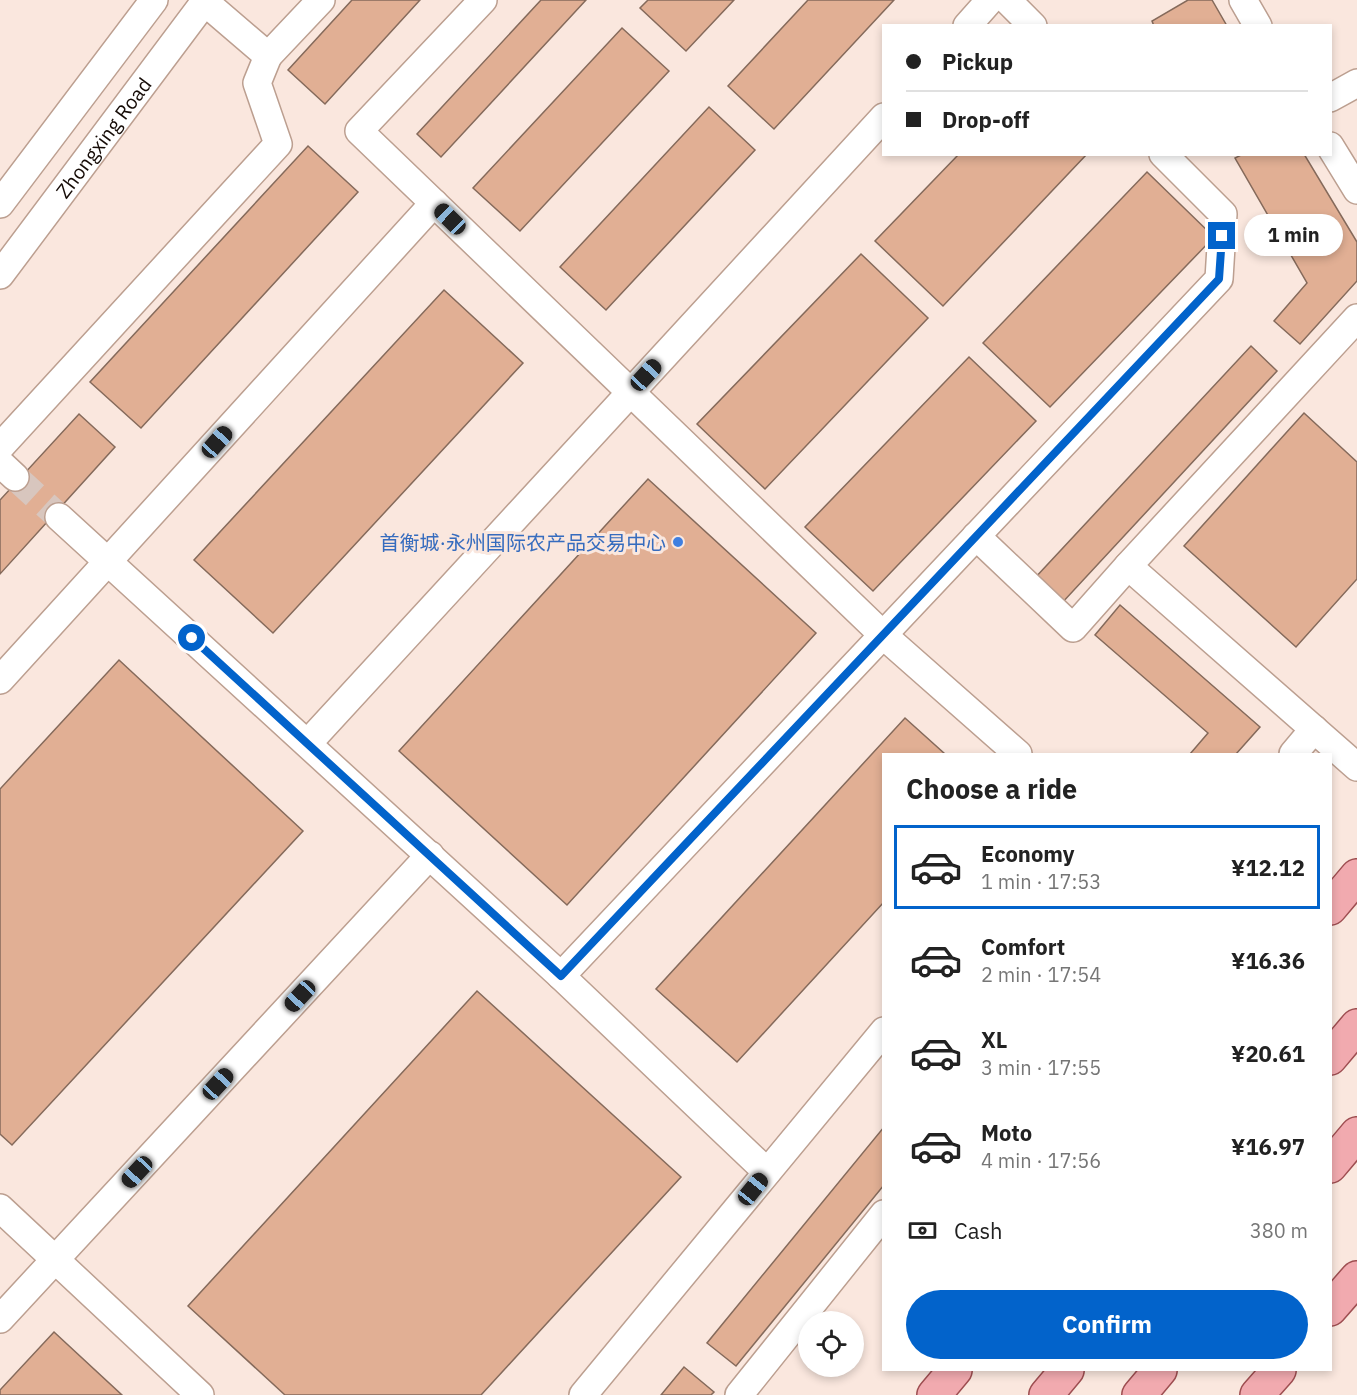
<!DOCTYPE html>
<meta charset="utf-8">
<style>
body{margin:0;font-family:"IBM Plex Sans","Noto Sans SC",sans-serif;background:#f2f2f2;color:#222;height:100vh;display:flex;flex-direction:column;font-size:22px;white-space:nowrap}
*{box-sizing:border-box;margin:0}
p{font-size:20px;color:#767676}
.icon{flex:none;width:33px;height:33px;fill:none;stroke:currentColor;stroke-width:2;stroke-linecap:round;stroke-linejoin:round}
.map{position:relative;flex:1;overflow:hidden}
.details{position:absolute;left:882px;top:753px;width:450px;height:618px;display:flex;flex-direction:column;background:#fff;border-radius:0px;box-shadow:0 3px 9px #0003}
.details>*{flex:none}
.guide{position:absolute;left:882px;top:24px;width:450px;height:132px;border-radius:0px;box-shadow:0 3px 9px #0003;display:grid;align-content:center;height:132px;padding:0 24px;background:#fff}
.tools{position:absolute;left:798px;top:1311px;display:grid;gap:12px}
.tools a{display:grid;place-items:center;width:66px;height:66px;border-radius:50%;background:#fff;box-shadow:0 3px 9px #0003;font-size:30px}
.end{position:absolute;width:27px;height:27px;margin:-14px;border:8px solid #0263cb;background:#fff;box-shadow:0 0 0 3px #fff}
.from{border-radius:50%}
.bubble{position:absolute;height:42px;border-radius:21px;background:#fff;box-shadow:0 3px 9px #0003;font-size:20px;font-weight:700;line-height:42px;text-align:center}
.car{position:absolute;width:18px;height:36px;margin:-18px -9px;border-radius:8px;box-shadow:0 0 4px 2px #0007;background:linear-gradient(#222 24%,#8ab4d8 0 40%,#222 0 76%,#8ab4d8 0 86%,#222 0)}
.guide b{display:flex;align-items:center;gap:21px;height:57px;font-size:22px}
.guide b+b{border-top:2px solid #e0e0e0}
.guide i{width:15px;height:15px;background:#222}
ul{padding:0;list-style:none}
li{display:flex;align-items:center;gap:18px;height:84px;margin:0 12px 9px;padding:0 12px;border:3px solid transparent;border-radius:0px}
li div{flex:1}
li b{display:block;font-size:22px}
li em{font-style:normal;font-weight:700}
li.current{border-color:#0263cb}
li>.icon{width:54px;height:54px;stroke-width:1.5}
h2{padding:0 24px;font-size:27px;line-height:72px}
.pay{display:flex;align-items:center;gap:15px;height:66px;padding:0 24px;font-size:22px}
.pay p{margin-inline-start:auto}
.primary-button{display:flex;gap:12px;margin-top:auto;padding:12px 24px}
.primary-button a{flex:1;height:69px;border-radius:36px;background:#0263cb;color:#fff;font-size:24px;font-weight:700;line-height:69px;text-align:center}
.map>svg:first-child{display:block}
.building{fill:#e1af94;stroke:#856a5b;stroke-width:1.5}
.lines{fill:none;stroke-linecap:round;stroke-linejoin:round}
.minor-tunnel{stroke:#d8c6be;stroke-width:27;stroke-dasharray:27 14;stroke-linecap:butt}
.minor-casing{stroke:#bc9f90;stroke-width:30}
.major-casing{stroke:#9e4e51;stroke-width:36}
.minor{stroke:#fff;stroke-width:27}
.major{stroke:#f1aaaf;stroke-width:33}
.route{stroke:#0263cb;stroke-width:8}
.shop-dot{fill:#3f7fe0;stroke:#fae7de;stroke-width:2}
.labels{text-anchor:middle;dominant-baseline:central;stroke-width:6;stroke-linejoin:round;paint-order:stroke}
.street-label{font-size:20px;fill:#160c07;stroke:#fae7de}
.shop-label{font-size:20px;fill:#366cbe;stroke:#fae7de;text-anchor:end}
</style>
<div class="map">
<svg width="1357" height="1395" viewBox="0 0 1357 1395">
<rect width="100%" height="100%" fill="#fae7de"/>
<!-- building -->
<g class="building">
<path d="M352,0h68l-95,104 -37,-34z"/>
<path d="M541,0h45l-145,157 -24,-23z"/>
<path d="M648,0h86l-48,51 -46,-43z"/>
<path d="M808,0h86l-120,129 -46,-43z"/>
<path d="M1188,0h24l15,26h-73l-2,-5z"/>
<path d="M622,28l47,43 -149,160 -47,-43z"/>
<path d="M709,107l46,43 -149,160 -46,-43z"/>
<path d="M308,146l50,46 -217,236 -51,-46z"/>
<path d="M959,154h128l-144,152 -68,-65z"/>
<path d="M1243,154h61l53,88v39l-57,63 -26,-23 33,-38 -72,-125z"/>
<path d="M1147,172l67,65 -164,170 -67,-64z"/>
<path d="M861,254l67,64 -163,171 -68,-65z"/>
<path d="M444,290l79,73 -250,270 -79,-73z"/>
<path d="M1251,346l26,25 -216,233 -27,-25z"/>
<path d="M969,357l67,64 -163,170 -68,-64z"/>
<path d="M1304,413l53,49v117l-61,68 -112,-101z"/>
<path d="M79,414l36,33 -115,127v-74z"/>
<path d="M648,479l168,154 -249,272 -168,-154z"/>
<path d="M1120,605l140,122 -24,27h-46l18,-21 -113,-98z"/>
<path d="M119,660l184,171 -291,314 -12,-11v-345z"/>
<path d="M905,718l40,36h-61v148l-147,160 -81,-73z"/>
<path d="M477,991l204,186 -200,218h-196l-97,-89z"/>
<path d="M884,1127v58l-148,181 -29,-23z"/>
<path d="M54,1332l68,63h-122v-5z"/>
<path d="M684,1367l30,25 -3,3h-50z"/>
</g>
<g class="lines">
<!-- minor-tunnel -->
<path class="minor-tunnel" d="M15,477l44,40"/>
<defs>
<g id="minor">
<path d="M483,0l-124,131 524,504 135,119"/>
<path d="M1007,0l26,26"/>
<path d="M1243,0l15,26"/>
<path d="M205,2l63,54 53,-56"/>
<path d="M967,26l23,-26"/>
<path d="M1330,98l27,-15"/>
<path d="M1330,146l27,44"/>
<path d="M0,204l154,-204"/>
<path id="s1" d="M0,275l206,-275"/>
<path d="M1357,318l-229,248 229,201"/>
<path d="M0,447l278,-303 -21,-61 11,-27"/>
<path d="M0,463l15,14"/>
<path d="M59,517l502,459 206,196"/>
<path d="M976,536l97,92 55,-62"/>
<path d="M0,680l434,-477"/>
<path d="M308,743l576,-626"/>
<path d="M1293,754l21,-25"/>
<path d="M561,976l658,-697 4,-65 -60,-60"/>
<path d="M0,1208l200,187"/>
<path d="M0,1319l430,-464"/>
<path d="M583,1395l301,-364"/>
<path d="M739,1395l145,-181"/>
</g>
<g id="major">
<path d="M1330,908l27,-32"/>
<path d="M1330,1058l27,-32"/>
<path d="M1330,1166l27,-32"/>
<path d="M1330,1309l27,-31"/>
<path d="M934,1395l21,-25"/>
<path d="M1046,1395l21,-25"/>
<path d="M1139,1395l21,-25"/>
<path d="M1257,1395l22,-25"/>
</g>
</defs>
<!-- minor casing -->
<use href="#minor" class="minor-casing"/>
<!-- major casing -->
<use href="#major" class="major-casing"/>
<!-- minor -->
<use href="#minor" class="minor"/>
<!-- major -->
<use href="#major" class="major"/>
</g>
<g class="lines">
<!-- route -->
<path class="route" d="M192,638l369,338 658,-697 3,-43"/>
</g>
<!-- markers -->
<circle class="shop-dot" cx="678" cy="542" r="6"/>
<g class="labels">
<!-- street labels -->
<g class="street-label">
<text stroke="none"><textPath href="#s1" startOffset="172">Zhongxing Road</textPath></text>
</g>
<!-- shop labels -->
<g class="shop-label">
<text x="666" y="542">首衡城·永州国际农产品交易中心</text>
</g>
</g>
</svg>
<div class="tools">
<a><svg class="icon" aria-label="locate" viewBox="0 0 24 24"><circle cx="12" cy="12" r="6"/><path d="M12 2v4M12 18v4M2 12h4M18 12h4"/></svg></a>
</div>
<i class="end from" style="left:192px;top:638px"></i>
<i class="end" style="left:1222px;top:236px"></i>
<div class="bubble" style="left:1244px;top:214px;width:99px">1 min</div>
<i class="car" style="left:450px;top:219px;rotate:314deg"></i>
<i class="car" style="left:646px;top:375px;rotate:43deg"></i>
<i class="car" style="left:217px;top:442px;rotate:42deg"></i>
<i class="car" style="left:300px;top:996px;rotate:223deg"></i>
<i class="car" style="left:218px;top:1084px;rotate:43deg"></i>
<i class="car" style="left:137px;top:1172px;rotate:223deg"></i>
<i class="car" style="left:753px;top:1189px;rotate:39deg"></i>
<div class="guide">
<b><i class="from"></i>Pickup</b>
<b><i></i>Drop-off</b>
</div>
<section class="details">
<h2>Choose a ride</h2>
<ul>
<li class="current"><svg class="icon" aria-label="car" viewBox="0 0 24 24"><path d="M5 17H2v-5l4-1 3-4h7l3 4 3 1v5h-3M9 17h6M6 11h13"/><circle cx="7" cy="17" r="2"/><circle cx="17" cy="17" r="2"/></svg><div><b>Economy</b><p>1 min · 17:53</p></div><em>¥12.12</em></li>
<li><svg class="icon" aria-label="car" viewBox="0 0 24 24"><path d="M5 17H2v-5l4-1 3-4h7l3 4 3 1v5h-3M9 17h6M6 11h13"/><circle cx="7" cy="17" r="2"/><circle cx="17" cy="17" r="2"/></svg><div><b>Comfort</b><p>2 min · 17:54</p></div><em>¥16.36</em></li>
<li><svg class="icon" aria-label="car" viewBox="0 0 24 24"><path d="M5 17H2v-5l4-1 3-4h7l3 4 3 1v5h-3M9 17h6M6 11h13"/><circle cx="7" cy="17" r="2"/><circle cx="17" cy="17" r="2"/></svg><div><b>XL</b><p>3 min · 17:55</p></div><em>¥20.61</em></li>
<li><svg class="icon" aria-label="car" viewBox="0 0 24 24"><path d="M5 17H2v-5l4-1 3-4h7l3 4 3 1v5h-3M9 17h6M6 11h13"/><circle cx="7" cy="17" r="2"/><circle cx="17" cy="17" r="2"/></svg><div><b>Moto</b><p>4 min · 17:56</p></div><em>¥16.97</em></li>
</ul>
<div class="pay"><svg class="icon" aria-label="cash" viewBox="0 0 24 24"><path d="M3 7h18v10H3z"/><circle cx="12" cy="12" r="2"/></svg>Cash<p>380 m</p></div>
<div class="primary-button"><a>Confirm</a></div>
</section>
</div>
